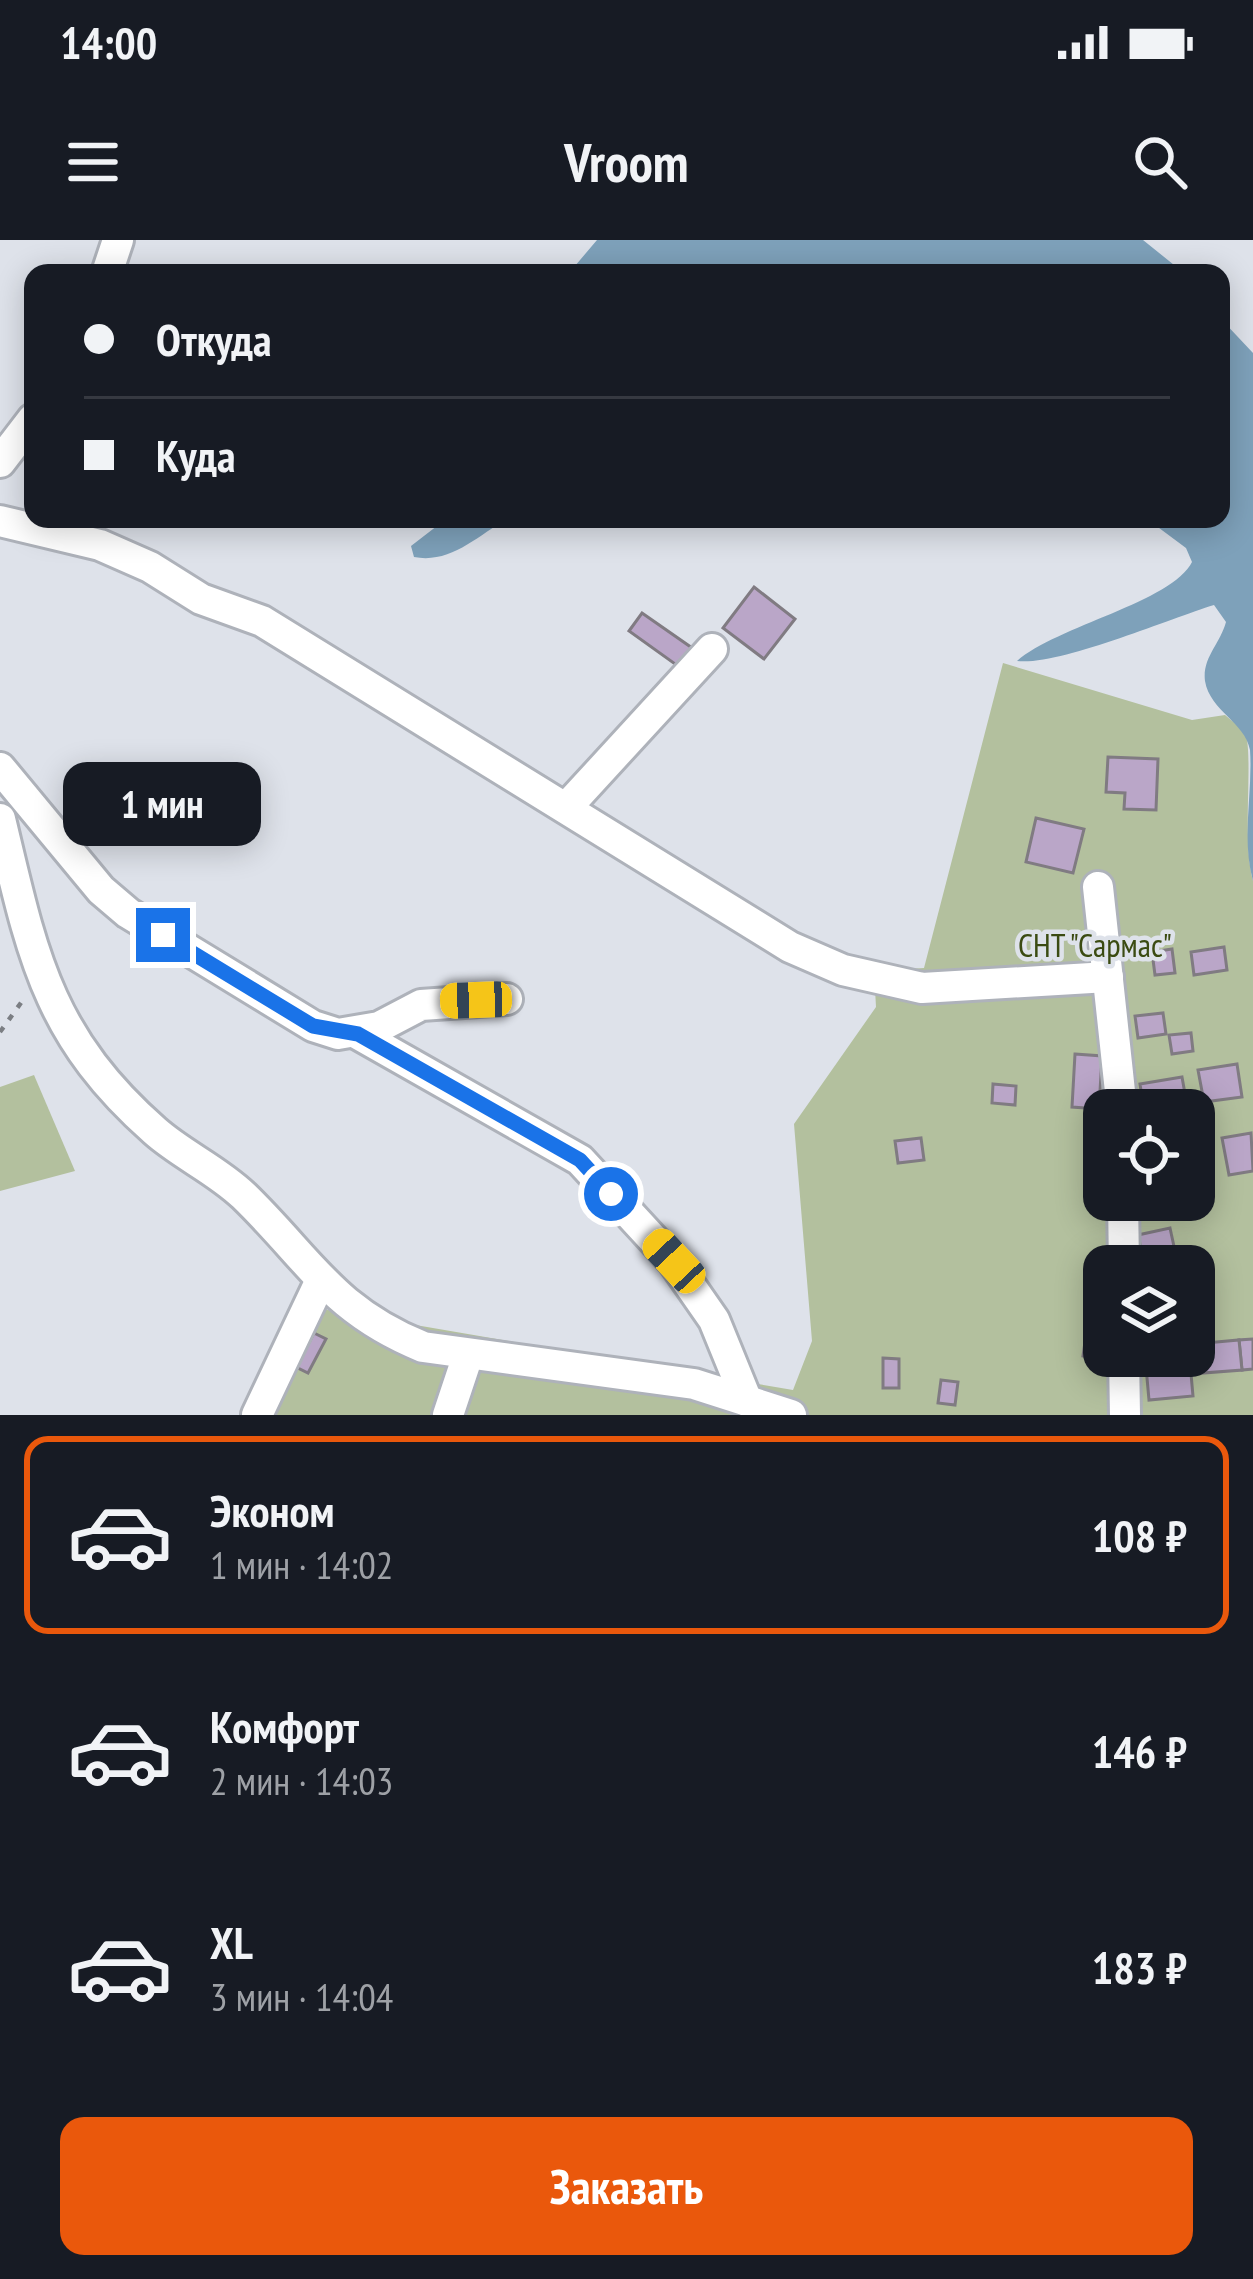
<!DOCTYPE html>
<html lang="ru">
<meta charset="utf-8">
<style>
body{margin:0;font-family:"PT Sans Narrow",sans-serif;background:#20242c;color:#f1f3f6;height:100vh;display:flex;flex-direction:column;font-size:45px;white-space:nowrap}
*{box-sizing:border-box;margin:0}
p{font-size:39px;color:#9ea1a6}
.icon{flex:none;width:66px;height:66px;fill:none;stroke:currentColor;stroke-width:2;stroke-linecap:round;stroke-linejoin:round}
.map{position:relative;height:1175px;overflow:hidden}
.side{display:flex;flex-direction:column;background:#171b24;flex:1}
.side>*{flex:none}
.top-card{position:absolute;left:24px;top:24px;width:1206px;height:264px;border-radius:24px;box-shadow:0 6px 30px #0003;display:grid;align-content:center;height:264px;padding:0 60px;background:#171b24}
.controls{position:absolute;left:1083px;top:849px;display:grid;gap:24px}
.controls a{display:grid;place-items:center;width:132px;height:132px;border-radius:24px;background:#171b24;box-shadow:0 6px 30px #0003;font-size:60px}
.end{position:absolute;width:54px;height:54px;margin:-27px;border:15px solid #1a73e8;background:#fff;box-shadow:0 0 0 6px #fff}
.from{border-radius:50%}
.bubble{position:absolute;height:84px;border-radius:24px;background:#171b24;box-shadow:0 6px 30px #0003;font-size:39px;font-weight:700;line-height:84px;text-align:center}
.car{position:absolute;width:36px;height:72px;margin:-36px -18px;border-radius:15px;box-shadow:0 0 9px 3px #0007;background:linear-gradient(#f5c518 24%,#345 0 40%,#f5c518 0 76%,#345 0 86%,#f5c518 0)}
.top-card b{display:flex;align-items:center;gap:42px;height:114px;font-size:45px}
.top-card b+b{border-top:3px solid #363941}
.top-card i{width:30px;height:30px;background:#f1f3f6}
ul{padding:21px 0 0;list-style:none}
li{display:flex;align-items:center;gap:36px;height:198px;margin:0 24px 18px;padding:0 36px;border:6px solid transparent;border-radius:24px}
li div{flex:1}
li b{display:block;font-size:45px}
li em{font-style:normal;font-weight:700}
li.selected{border-color:#ea580c}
li>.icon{width:108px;height:108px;stroke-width:1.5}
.primary-button{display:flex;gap:24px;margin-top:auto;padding:24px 60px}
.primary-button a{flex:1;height:138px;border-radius:24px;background:#ea580c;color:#fff;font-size:48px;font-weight:700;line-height:138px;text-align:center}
.status{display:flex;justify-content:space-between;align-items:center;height:84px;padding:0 60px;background:#171b24;direction:ltr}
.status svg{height:33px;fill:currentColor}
header{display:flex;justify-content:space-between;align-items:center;height:156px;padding:0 60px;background:#171b24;font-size:54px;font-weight:700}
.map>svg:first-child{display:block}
.green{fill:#b3c09e;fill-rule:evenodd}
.water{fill:#7ea1ba}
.building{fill:#baa6c8;stroke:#807b82;stroke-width:3}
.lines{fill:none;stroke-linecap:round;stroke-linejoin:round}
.minor-casing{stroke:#aeb2ba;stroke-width:36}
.path{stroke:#7b7e83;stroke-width:4.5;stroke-dasharray:6 9;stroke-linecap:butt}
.minor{stroke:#fff;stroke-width:30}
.route{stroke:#1a73e8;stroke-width:15}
.labels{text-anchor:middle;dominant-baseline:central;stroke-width:9;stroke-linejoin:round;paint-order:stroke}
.park-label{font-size:33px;fill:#3b4b12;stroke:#dee2ea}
</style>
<div class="status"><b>14:00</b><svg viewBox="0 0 49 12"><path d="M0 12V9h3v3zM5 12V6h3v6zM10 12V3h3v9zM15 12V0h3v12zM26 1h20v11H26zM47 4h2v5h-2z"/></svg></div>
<header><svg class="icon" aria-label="menu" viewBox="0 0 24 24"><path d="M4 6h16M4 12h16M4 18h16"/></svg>Vroom<svg class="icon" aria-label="search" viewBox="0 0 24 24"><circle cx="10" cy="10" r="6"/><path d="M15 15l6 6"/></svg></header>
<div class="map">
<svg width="1253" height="1175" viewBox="0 0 1253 1175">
<rect width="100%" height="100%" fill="#dee2ea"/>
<!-- green -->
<g class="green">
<path d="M1003,423l189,57 33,-5c7,6 17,13 21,20 7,26 -4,106 7,146v534h-1013l59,-110 494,85 19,-49 -18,-217 82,-117 -2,-36 50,-3zM1104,870h90v90h-90zM1104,1026h90v90h-90z"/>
<path d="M34,835l41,96 -75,20v-104z"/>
</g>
<!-- water -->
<g class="water">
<path d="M597,0h546l41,33h-471l-16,-8 -23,8h-105z"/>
<path d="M1221,79l32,34v528c-12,-44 0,-88 -3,-131 -5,-28 -40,-39 -45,-69 -3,-23 15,-37 21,-59l-12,-17c-46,14 -155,61 -197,56 40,-35 155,-59 175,-99l-6,-14 -39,-29h74z"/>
<path d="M446,279h61c-31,18 -57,45 -93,38l-3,-11z"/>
</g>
<!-- building -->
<g class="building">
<path d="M754,347l41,32 -31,40 -41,-31z"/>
<path d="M642,373l53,37 -13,19 -53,-38z"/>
<path d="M1108,517l50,2 -2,51 -32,-1 1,-16 -19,-1z"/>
<path d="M1036,578l48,11 -11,44 -47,-11z"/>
<path d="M1224,707l3,23 -33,5 -3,-23z"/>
<path d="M1172,709l3,24 -20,2 -3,-23z"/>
<path d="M1163,773l3,21 -28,4 -3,-22z"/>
<path d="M1191,793l2,18 -21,3 -3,-19z"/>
<path d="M1075,814l27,2 -3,53 -27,-2z"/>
<path d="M1237,824l5,33 -38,5 -6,-32z"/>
<path d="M1182,837l5,28 -43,5 -4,-26z"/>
<path d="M993,844l23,2 -1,19 -23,-2z"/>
<path d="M1251,893l2,38 -24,4 -7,-37z"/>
<path d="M921,898l3,22 -26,3 -3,-22z"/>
<path d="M1170,988l5,23 -32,6 -5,-22z"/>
<path d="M1087,1088l17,2 -2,28 -19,-2z"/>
<path d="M314,1093l12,6 -18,34 -12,-6z"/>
<path d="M1253,1099v30l-11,1 -3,-30z"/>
<path d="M1239,1100l3,30 -51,4 2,22 -44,4 -4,-44h49v-12z"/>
<path d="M883,1118l16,1v29h-16z"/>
<path d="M941,1140l17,2 -3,23 -17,-2z"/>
</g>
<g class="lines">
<defs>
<g id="minor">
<path d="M107,33l11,-33"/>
<path d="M0,222l33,-43"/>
<path d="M0,281l100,24 50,22 51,32 61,22 528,326 53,23 79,18 186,-11"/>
<path d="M0,528l101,122 27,23 185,113 25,8 41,-7 42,-22 86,-6"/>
<path d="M566,568l146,-159"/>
<path d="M0,579c32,134 46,216 155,312 27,24 62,39 89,65 66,64 88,114 179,151l271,37 97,31"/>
<path d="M1098,647l24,223"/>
<path d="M358,794l222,126 93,101 41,59 33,81"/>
<path d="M1123,960l1,66"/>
<path d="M1124,1116l1,59"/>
<path d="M257,1175l64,-135"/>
<path d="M448,1175l20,-60"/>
</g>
</defs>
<!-- minor casing -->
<use href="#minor" class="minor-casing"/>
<!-- path -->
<path class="path" d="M0,792l23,-32"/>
<!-- minor -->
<use href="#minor" class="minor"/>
</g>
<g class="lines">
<!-- route -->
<path class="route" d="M163,695l150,91 45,8 222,126 31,34"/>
</g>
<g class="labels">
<!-- park labels -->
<g class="park-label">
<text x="1095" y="704">СНТ "Сармас"</text>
</g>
</g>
</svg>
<div class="controls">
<a><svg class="icon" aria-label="locate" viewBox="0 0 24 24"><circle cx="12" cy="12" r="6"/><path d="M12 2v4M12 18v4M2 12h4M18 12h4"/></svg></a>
<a><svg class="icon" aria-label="layers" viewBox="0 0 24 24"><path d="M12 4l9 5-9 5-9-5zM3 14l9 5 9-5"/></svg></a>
</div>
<i class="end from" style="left:611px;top:954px"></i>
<i class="end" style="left:163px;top:695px"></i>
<div class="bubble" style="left:63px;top:522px;width:198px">1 мин</div>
<i class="car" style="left:476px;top:760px;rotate:268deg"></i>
<i class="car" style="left:674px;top:1021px;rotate:317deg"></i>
<div class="top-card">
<b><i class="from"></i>Откуда</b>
<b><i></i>Куда</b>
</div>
</div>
<section class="side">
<ul>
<li class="selected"><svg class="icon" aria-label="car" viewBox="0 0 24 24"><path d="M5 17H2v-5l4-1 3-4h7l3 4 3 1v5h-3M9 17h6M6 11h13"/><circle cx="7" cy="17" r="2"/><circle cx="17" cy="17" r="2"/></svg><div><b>Эконом</b><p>1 мин · 14:02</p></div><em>108 ₽</em></li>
<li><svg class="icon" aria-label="car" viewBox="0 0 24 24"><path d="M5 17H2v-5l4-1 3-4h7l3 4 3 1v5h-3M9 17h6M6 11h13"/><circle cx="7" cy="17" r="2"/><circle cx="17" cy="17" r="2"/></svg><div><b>Комфорт</b><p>2 мин · 14:03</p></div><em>146 ₽</em></li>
<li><svg class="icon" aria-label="car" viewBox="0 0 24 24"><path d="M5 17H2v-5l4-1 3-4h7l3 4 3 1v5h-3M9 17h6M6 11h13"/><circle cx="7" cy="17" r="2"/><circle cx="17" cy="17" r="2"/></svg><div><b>XL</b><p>3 мин · 14:04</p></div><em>183 ₽</em></li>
</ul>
<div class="primary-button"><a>Заказать</a></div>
</section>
